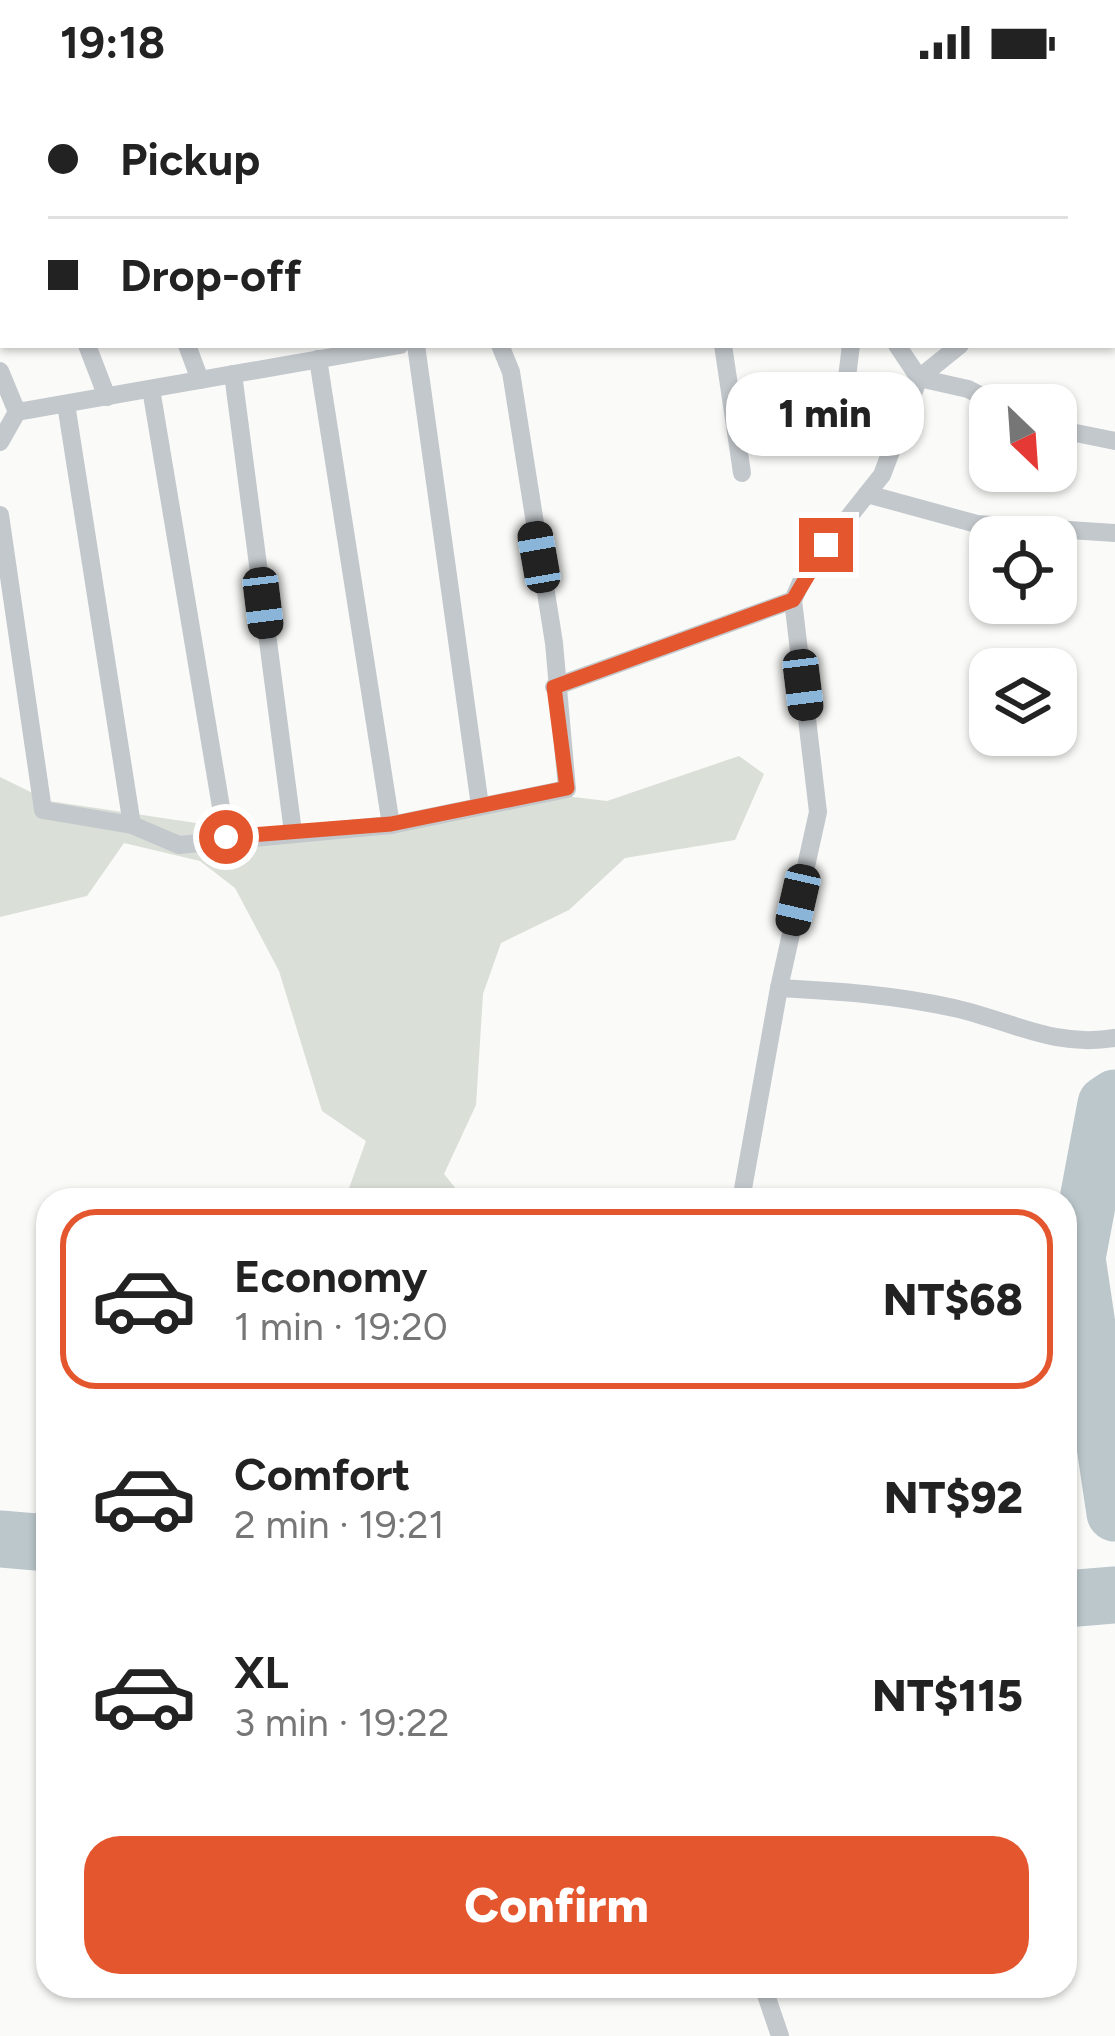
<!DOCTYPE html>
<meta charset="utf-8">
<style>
body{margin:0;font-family:Figtree,sans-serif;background:#f2f2f2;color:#222;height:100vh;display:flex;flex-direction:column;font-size:45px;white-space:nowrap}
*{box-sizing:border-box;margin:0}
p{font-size:39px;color:#767676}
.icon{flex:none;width:66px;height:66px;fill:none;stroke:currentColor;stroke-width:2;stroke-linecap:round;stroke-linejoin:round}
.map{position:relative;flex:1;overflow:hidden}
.panel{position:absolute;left:36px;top:1104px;width:1041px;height:810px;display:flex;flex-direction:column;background:#fff;border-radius:36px;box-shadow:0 3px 9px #0004}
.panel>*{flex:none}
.top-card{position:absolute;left:0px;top:0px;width:1116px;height:264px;box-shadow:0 3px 9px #0004;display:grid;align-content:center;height:264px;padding:0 48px;background:#fff}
.needle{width:78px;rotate:155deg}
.buttons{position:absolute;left:969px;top:300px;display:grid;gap:24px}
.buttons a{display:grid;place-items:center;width:108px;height:108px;border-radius:24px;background:#fff;box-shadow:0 3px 9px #0004;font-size:60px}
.end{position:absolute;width:54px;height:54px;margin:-27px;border:15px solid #e4572e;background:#fff;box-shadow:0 0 0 6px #fff}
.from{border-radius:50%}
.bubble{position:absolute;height:84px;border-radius:36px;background:#fff;box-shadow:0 3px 9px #0004;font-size:39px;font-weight:800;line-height:84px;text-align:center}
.car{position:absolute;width:36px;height:72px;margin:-36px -18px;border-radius:15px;box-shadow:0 0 9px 3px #0007;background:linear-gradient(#222 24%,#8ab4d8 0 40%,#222 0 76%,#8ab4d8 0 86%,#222 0)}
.top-card b{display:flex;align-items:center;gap:42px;height:114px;font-size:45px}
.top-card b+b{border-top:3px solid #e0e0e0}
.top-card i{width:30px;height:30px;background:#222}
ul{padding:21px 0 0;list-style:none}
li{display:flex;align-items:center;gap:36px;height:180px;margin:0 24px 18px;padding:0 24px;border:6px solid transparent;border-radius:36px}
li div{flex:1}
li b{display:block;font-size:45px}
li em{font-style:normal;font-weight:800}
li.on{border-color:#e4572e}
li>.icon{width:108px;height:108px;stroke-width:1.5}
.button{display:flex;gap:24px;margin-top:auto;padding:24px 48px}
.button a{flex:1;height:138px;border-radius:36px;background:#e4572e;color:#fff;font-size:48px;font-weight:800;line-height:138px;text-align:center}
.status{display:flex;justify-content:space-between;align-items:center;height:84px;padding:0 60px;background:#fff;direction:ltr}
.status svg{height:33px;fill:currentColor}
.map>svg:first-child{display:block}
.green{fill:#dadfd7}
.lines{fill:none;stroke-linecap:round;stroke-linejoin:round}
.river{stroke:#bbc7cb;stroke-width:57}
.lane{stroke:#c3c8cc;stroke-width:18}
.route{stroke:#e4572e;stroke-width:15}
</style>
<div class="status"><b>19:18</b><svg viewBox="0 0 49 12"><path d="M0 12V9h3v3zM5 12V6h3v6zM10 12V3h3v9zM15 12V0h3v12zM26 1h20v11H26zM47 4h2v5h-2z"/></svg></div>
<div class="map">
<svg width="1115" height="1952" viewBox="0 0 1115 1952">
<rect width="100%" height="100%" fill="#fafaf8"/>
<!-- green -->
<path class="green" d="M739,672l25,18 -29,66 -110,18 -56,52 -68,33 -18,51 -7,111 -32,69 21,26h-176l59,-9 18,-50 -44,-30 -43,-140 -44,-83 -35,-27 -76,-18 -37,53 -87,21v-140l49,24 248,37 225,-47 85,10z"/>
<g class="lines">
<!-- river -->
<g class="river">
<path d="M1115,1014l-9,6 -29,154 38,255"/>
<path d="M0,1455l48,4"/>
<path d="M1065,1515l50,-4"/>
</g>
<!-- lane -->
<g class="lane">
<path d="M85,0l1,3"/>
<path d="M879,3l1,-3"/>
<path d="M915,3v-3"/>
<path d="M0,38l3,7"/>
<path d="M1113,230h2"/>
<path d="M87,261l20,52"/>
<path d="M187,261l13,35"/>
<path d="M416,261l64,461"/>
<path d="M723,261l19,128"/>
<path d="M897,261l22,33 49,11 31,16"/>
<path d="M318,275l73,466"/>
<path d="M0,287l17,41 383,-67"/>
<path d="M233,290l60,458"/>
<path d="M151,305l75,448"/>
<path d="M844,318l7,-57"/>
<path d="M66,320l66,421"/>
<path d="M1056,345l59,12"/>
<path d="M0,358l17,-30"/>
<path d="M867,410l110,30 138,9"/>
<path d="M0,431l43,295 89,15 47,20 212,-20 176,-36 -13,-146 -43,-271 -11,-27"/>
<path d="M554,603l239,-87"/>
<path d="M779,904c59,3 116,7 175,20 58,13 99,40 161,30"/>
<path d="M741,1116l38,-212 39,-176 -25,-212 13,-29 76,-96 37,-97 41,-33"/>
<path d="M763,1902l17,50"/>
</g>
</g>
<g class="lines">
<!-- route -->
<path class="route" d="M226,753l165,-13 176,-36 -13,-101 239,-87 33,-55"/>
</g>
</svg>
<div class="buttons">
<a><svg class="needle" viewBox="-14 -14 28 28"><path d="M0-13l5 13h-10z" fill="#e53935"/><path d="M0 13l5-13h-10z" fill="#767676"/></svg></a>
<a><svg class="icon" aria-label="locate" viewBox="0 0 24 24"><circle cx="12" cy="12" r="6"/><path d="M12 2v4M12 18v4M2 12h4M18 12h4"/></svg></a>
<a><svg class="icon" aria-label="layers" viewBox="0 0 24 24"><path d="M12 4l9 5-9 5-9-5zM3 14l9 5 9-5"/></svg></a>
</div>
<i class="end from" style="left:226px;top:753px"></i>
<i class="end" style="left:826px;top:461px"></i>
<div class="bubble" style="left:726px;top:288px;width:198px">1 min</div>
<i class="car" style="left:539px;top:473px;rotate:350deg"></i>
<i class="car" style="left:263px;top:519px;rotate:173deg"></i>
<i class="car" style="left:803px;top:601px;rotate:173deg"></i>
<i class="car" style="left:798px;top:816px;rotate:193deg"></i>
<div class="top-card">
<b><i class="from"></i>Pickup</b>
<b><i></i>Drop-off</b>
</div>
<section class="panel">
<ul>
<li class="on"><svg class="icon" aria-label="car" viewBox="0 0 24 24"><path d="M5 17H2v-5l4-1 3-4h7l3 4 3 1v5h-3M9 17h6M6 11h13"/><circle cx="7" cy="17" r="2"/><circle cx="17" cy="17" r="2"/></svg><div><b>Economy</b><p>1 min · 19:20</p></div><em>NT$68</em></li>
<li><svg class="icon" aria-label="car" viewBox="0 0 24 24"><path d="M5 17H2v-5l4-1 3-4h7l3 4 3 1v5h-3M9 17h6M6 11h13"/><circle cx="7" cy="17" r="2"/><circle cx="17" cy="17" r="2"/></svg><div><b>Comfort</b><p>2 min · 19:21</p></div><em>NT$92</em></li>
<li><svg class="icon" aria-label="car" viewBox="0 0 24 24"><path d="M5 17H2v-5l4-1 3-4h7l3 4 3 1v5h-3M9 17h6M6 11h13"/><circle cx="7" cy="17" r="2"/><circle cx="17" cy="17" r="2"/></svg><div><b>XL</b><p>3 min · 19:22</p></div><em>NT$115</em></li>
</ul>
<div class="button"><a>Confirm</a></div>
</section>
</div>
